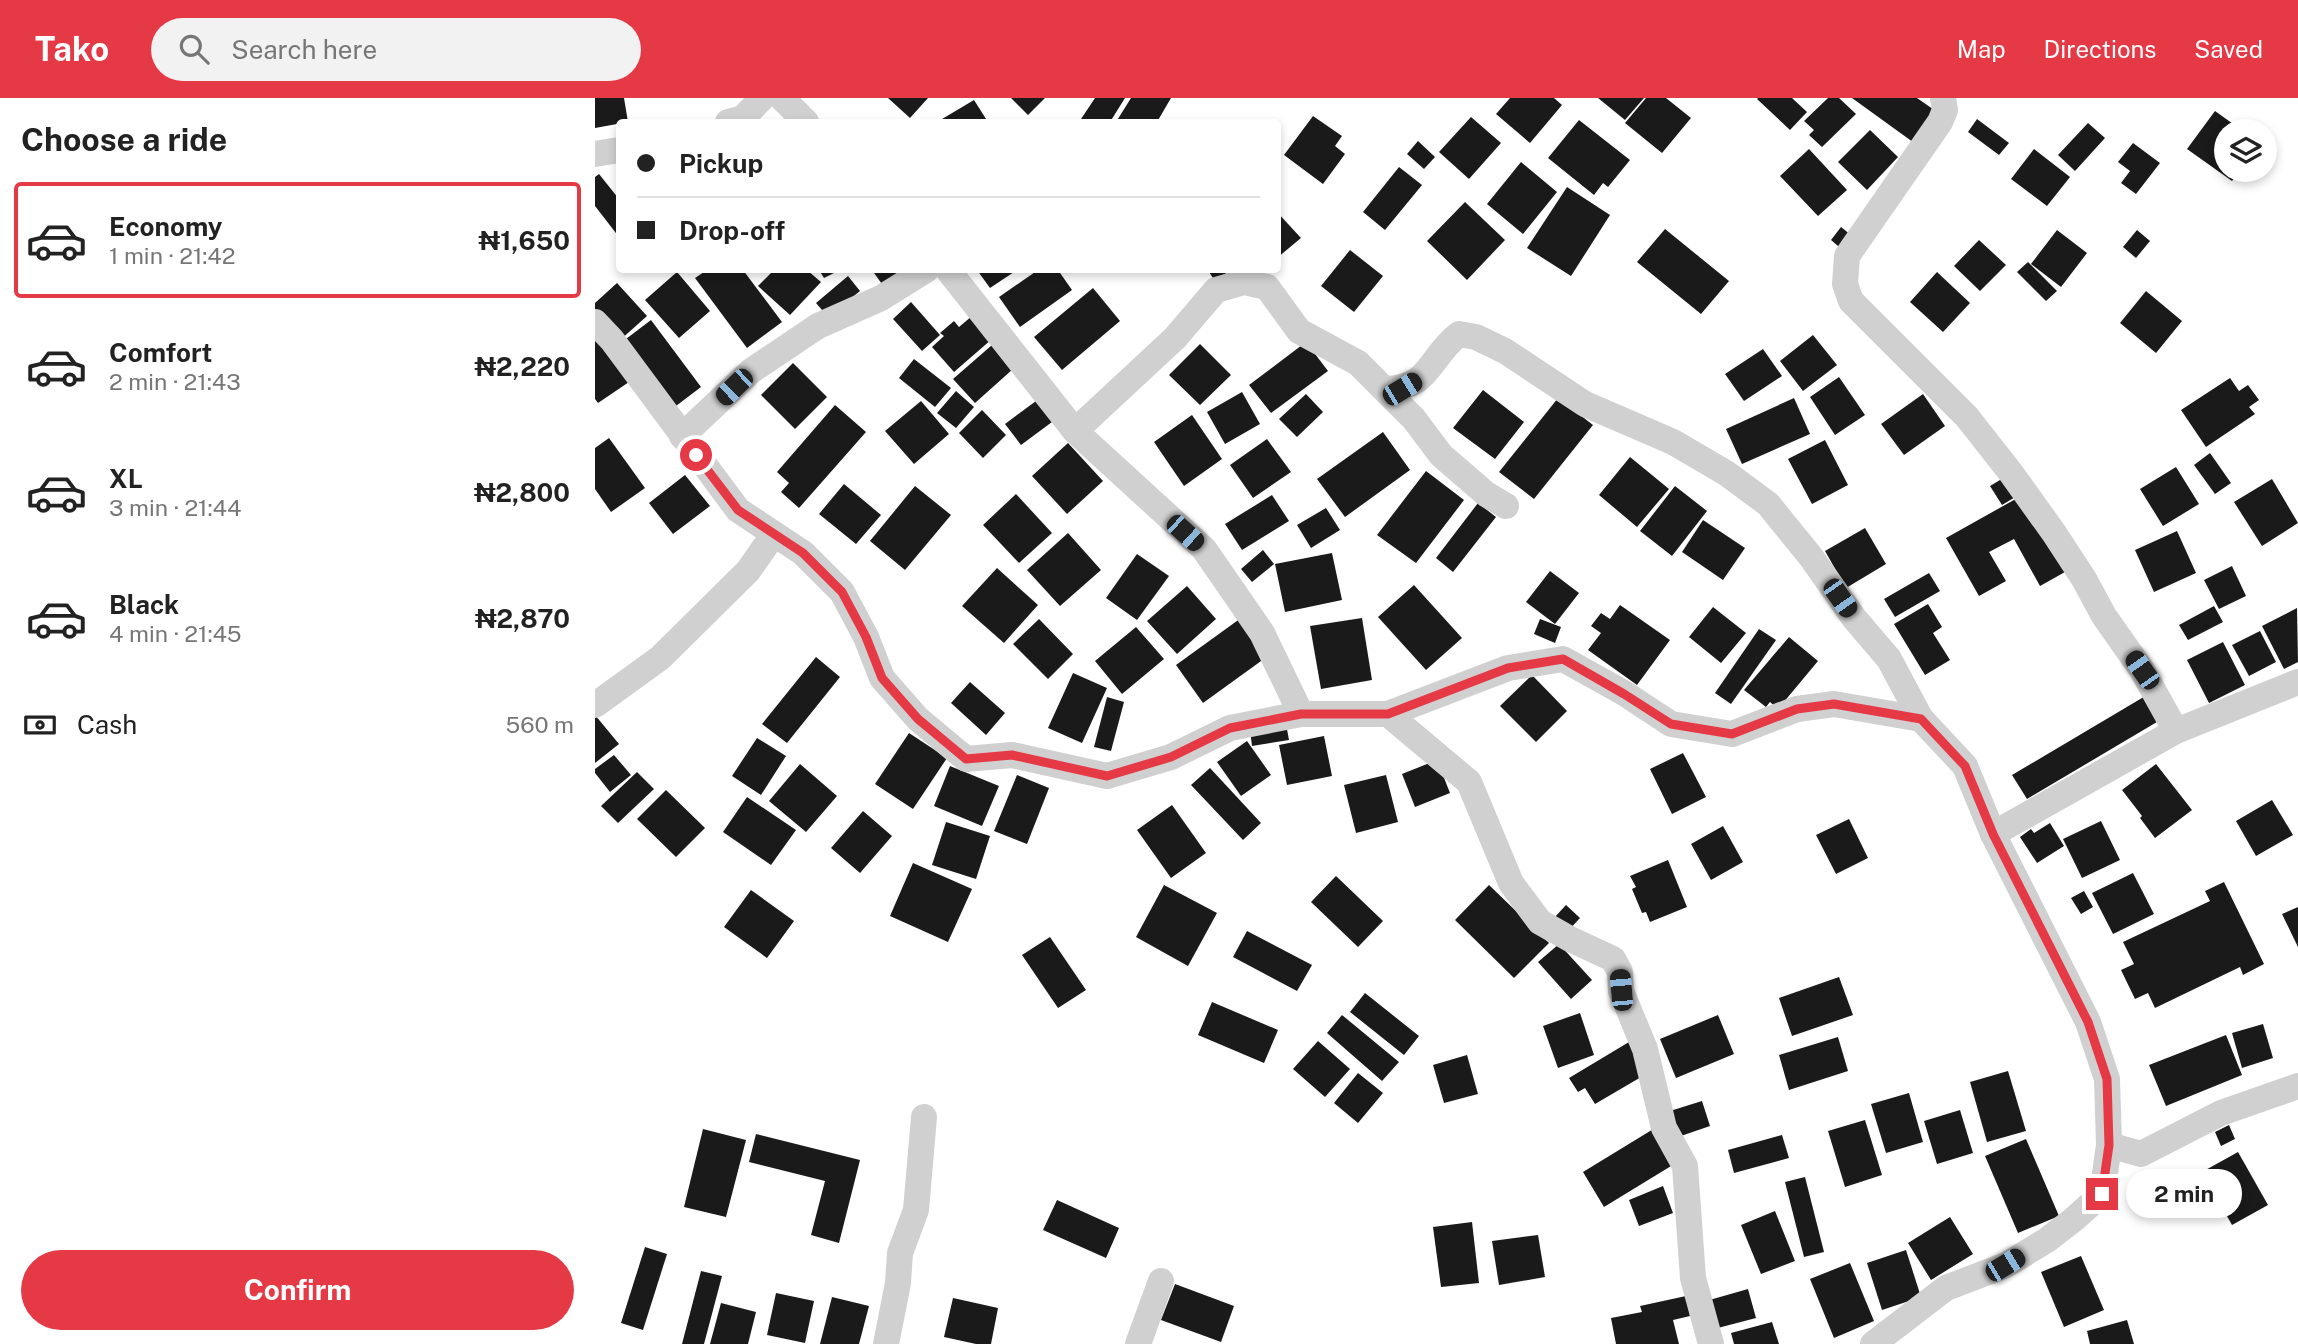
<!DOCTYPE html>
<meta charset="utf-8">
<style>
body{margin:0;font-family:"Public Sans",sans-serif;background:#f2f2f2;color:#222;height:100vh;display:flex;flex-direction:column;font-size:26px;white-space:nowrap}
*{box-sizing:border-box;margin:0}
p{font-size:23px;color:#767676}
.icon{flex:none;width:38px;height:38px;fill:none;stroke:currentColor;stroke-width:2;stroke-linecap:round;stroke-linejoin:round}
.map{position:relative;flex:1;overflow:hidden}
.details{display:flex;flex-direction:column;background:#fff;width:595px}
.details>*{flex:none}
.hud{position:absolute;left:21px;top:21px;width:665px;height:154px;border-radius:7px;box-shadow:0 4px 10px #0003;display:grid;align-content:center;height:154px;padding:0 21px;background:#fff}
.buttons{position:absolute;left:1619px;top:21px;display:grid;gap:14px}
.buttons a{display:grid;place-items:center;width:63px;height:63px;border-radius:50%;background:#fff;box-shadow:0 4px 10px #0003;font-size:35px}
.end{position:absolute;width:32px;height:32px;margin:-16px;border:9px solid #e63946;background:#fff;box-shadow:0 0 0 4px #fff}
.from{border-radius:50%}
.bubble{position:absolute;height:49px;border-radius:24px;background:#fff;box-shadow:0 4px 10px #0003;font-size:23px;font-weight:700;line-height:49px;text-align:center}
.car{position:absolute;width:21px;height:42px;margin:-21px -10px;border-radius:9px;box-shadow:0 0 5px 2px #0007;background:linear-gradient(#222 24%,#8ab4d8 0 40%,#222 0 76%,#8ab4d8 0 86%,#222 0)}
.hud b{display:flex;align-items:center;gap:24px;height:66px;font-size:26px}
.hud b+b{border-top:2px solid #e0e0e0}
.hud i{width:18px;height:18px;background:#222}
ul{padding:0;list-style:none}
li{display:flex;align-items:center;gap:21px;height:116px;margin:0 14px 10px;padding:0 7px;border:4px solid transparent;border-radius:7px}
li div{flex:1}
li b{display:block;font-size:26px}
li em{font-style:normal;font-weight:700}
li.current{border-color:#e63946}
li>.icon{width:63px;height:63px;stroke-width:1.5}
h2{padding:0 21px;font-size:32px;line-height:84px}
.pay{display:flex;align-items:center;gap:18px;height:77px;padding:0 21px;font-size:26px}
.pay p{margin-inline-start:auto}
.button{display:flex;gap:14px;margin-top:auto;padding:14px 21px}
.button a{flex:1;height:80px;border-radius:42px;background:#e63946;color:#fff;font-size:28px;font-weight:700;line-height:80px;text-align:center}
header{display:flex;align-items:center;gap:42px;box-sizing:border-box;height:98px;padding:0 35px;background:#e63946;color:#fff}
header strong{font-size:33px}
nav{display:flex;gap:38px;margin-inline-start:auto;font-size:24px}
.search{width:490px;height:63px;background:#f2f2f2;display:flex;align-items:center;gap:18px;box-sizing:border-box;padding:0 24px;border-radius:38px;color:#767676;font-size:26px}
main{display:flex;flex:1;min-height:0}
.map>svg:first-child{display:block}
.building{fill:#1a1a1a}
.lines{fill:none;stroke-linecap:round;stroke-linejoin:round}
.minor{stroke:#d0d0d0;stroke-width:26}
.route{stroke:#e63946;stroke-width:9}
</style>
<header>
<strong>Tako</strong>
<div class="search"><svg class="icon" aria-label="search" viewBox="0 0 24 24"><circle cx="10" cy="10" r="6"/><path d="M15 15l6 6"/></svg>Search here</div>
<nav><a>Map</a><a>Directions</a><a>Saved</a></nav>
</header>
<main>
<section class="details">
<h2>Choose a ride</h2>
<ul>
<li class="current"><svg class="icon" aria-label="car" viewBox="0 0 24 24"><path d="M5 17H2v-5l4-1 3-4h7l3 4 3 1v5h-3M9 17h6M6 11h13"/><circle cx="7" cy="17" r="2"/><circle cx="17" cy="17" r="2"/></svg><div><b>Economy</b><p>1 min · 21:42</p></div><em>₦1,650</em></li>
<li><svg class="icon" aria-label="car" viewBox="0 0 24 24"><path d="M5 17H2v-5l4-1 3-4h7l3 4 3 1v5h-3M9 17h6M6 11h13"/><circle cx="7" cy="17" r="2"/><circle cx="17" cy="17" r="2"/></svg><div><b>Comfort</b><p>2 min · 21:43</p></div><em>₦2,220</em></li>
<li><svg class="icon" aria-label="car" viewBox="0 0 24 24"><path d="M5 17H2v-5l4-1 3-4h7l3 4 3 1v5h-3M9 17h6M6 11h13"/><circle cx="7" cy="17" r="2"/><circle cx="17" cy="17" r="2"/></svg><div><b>XL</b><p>3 min · 21:44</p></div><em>₦2,800</em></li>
<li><svg class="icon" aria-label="car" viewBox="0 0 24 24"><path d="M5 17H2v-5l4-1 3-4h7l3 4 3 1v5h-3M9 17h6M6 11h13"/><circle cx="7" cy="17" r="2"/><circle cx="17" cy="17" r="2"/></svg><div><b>Black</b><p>4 min · 21:45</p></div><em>₦2,870</em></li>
</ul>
<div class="pay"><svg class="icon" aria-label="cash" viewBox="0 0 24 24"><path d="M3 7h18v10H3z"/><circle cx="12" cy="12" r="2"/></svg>Cash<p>560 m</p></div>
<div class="button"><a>Confirm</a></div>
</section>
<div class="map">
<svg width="1703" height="1246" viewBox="0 0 1703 1246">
<rect width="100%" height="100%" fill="#fff"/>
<!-- building -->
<g class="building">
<path d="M0,0h29l4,24 -33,6z"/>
<path d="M293,0h40l-18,20z"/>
<path d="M416,0h34l-17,17z"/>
<path d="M500,0h30l-15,24h-31z"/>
<path d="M536,0h40l-14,24h-41z"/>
<path d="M915,0h44l8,7 -32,38 -34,-29z"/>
<path d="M1003,0h46l-19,22z"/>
<path d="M1051,0h20l25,20 -29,35 -37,-30z"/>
<path d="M1163,0h34l15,14 -17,18 -33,-31z"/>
<path d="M1233,0h11l17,16 -34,33 -13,-12 5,-5 -10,-9z"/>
<path d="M1257,0h65l23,16 -23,31z"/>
<path d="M379,2l14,22h-51z"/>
<path d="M1620,13l28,20h-17v39h14l-8,11 -45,-32z"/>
<path d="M718,18l29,20 -7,10 10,8 -22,30 -39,-29z"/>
<path d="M876,19l30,26 -32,36 -30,-27z"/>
<path d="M1382,21l32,24 -10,12 -31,-23z"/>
<path d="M984,22l51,40 -22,27 -5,-4 -9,12 -46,-37z"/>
<path d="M1493,25l17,15 -30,33 -17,-16z"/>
<path d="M1275,32l28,27 -31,33 -29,-28z"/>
<path d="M823,43l17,16 -11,12 -17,-15z"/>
<path d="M1538,45l27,20 -24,31 -15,-11 9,-12 -12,-9z"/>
<path d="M1214,51l38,41 -29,26 -38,-40z"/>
<path d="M1439,51l36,28 -23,29 -36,-27z"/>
<path d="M926,64l36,30 -34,42 -36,-30z"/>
<path d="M804,69l23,18 -37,45 -22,-18z"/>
<path d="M4,76l20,25v38l-24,-31v-29z"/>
<path d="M972,89l43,28 -39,61 -44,-28z"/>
<path d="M870,104l40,38 -38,40 -40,-39z"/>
<path d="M682,114l24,26 -24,20z"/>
<path d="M1246,129l15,12 -11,13 -14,-12z"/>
<path d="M1070,131l64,52 -28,33 -64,-52z"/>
<path d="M1462,132l30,23 -26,34 -30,-23z"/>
<path d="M1542,132l13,11 -14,17 -13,-11z"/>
<path d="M1384,142l27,25 -26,26 -26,-25z"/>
<path d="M755,152l33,26 -29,36 -33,-26z"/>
<path d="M1433,164l29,29 -11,10 -29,-29z"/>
<path d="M112,172h36l39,52 -35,26 -52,-70z"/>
<path d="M179,172h33l14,12 -31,33 -32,-29z"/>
<path d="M224,172h21l-16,8z"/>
<path d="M277,172h38l-26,17z"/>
<path d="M382,172h40l-27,18z"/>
<path d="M443,172h20l14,20 -52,37 -21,-30z"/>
<path d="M613,172h24l-18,10z"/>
<path d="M82,174l33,39 -31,27 -34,-38z"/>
<path d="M1342,174l33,31 -27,29 -33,-30z"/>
<path d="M253,178l12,15 -32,26 -12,-14z"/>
<path d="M22,185l30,33 -28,25 -24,-26v-12z"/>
<path d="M498,190l27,33 -58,49 -28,-33z"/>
<path d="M1551,193l36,30 -26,32 -36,-30z"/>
<path d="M316,204l29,33 -18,16 -29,-32z"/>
<path d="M377,218l20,23 -38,33 -22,-25 12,-11 -4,-3 14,-12 5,6z"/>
<path d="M56,222l50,67 -29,22 -50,-67z"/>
<path d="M0,235l34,49 -31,21 -3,-4z"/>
<path d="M1218,237l24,30 -34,26 -23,-30z"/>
<path d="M711,244l22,29 -57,42 -22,-28z"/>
<path d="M605,246l31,31 -31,30 -31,-30z"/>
<path d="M397,247l21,24 -38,34 -22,-24z"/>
<path d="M1168,251l19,27 -38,25 -19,-27z"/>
<path d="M319,261l37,29 -16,19 -36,-29z"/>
<path d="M198,265l34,34 -32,32 -34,-34z"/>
<path d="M1244,279l26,38 -30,20 -25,-38z"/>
<path d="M1635,280l9,13 9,-6 11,15 -10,7 6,7 -49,33 -25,-37z"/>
<path d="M888,292l41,32 -29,37 -42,-31z"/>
<path d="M361,293l18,16 -18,21 -19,-15z"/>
<path d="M647,294l18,32 -35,20 -18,-32z"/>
<path d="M711,296l17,18 -26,25 -18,-18z"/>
<path d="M1328,296l22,32 -41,29 -23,-31z"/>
<path d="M963,300l35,27 -59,74 -35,-27z"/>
<path d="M1199,300l16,36 -68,30 -16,-35z"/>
<path d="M326,303l28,33 -35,30 -29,-33z"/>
<path d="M441,303l16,21 -31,23 -16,-21z"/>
<path d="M240,307l31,27 -67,76 -18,-16 8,-9 -12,-11z"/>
<path d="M387,312l24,25 -23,23 -24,-25z"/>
<path d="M597,317l30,44 -38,27 -30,-44z"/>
<path d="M788,334l27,38 -65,47 -28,-38z"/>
<path d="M14,340l36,50 -34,24 -16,-23v-41z"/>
<path d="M672,341l24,33 -38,26 -23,-33z"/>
<path d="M1230,342l23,45 -36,19 -24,-45z"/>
<path d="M473,345l35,38 -36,33 -35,-38z"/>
<path d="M1615,355l21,30 -16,11 -21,-29z"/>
<path d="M1035,359l39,32 -32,38 -38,-32z"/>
<path d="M1581,369l23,37 -36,22 -23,-37z"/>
<path d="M831,373l38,29 -48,63 -39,-28z"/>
<path d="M90,377l25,31 -37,28 -24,-31z"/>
<path d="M1410,379l12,19 -15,9 -12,-19z"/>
<path d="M1677,381l26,44 -36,23 -28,-44z"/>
<path d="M249,386l37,31 -25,29 -37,-30z"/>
<path d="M320,388l36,29 -46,55 -35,-29z"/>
<path d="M1080,388l32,25 -35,45 -32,-25z"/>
<path d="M421,396l36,39 -33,30 -36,-38z"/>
<path d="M677,397l17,26 -47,29 -17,-26z"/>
<path d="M1426,398l44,76 -25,14 -26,-47 -25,13 17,29 -27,15 -33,-58z"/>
<path d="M883,405l18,14 -43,55 -17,-14z"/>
<path d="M731,410l14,22 -29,18 -14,-23z"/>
<path d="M1108,422l42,28 -22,32 -41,-28z"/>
<path d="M1270,430l21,36 -40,24 -21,-37z"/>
<path d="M1582,433l19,42 -42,19 -19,-42z"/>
<path d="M473,435l33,37 -41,36 -33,-36z"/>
<path d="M668,452l11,14 -22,18 -11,-13z"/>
<path d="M737,455l10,47 -57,12 -10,-48z"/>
<path d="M542,456l32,22 -32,44 -31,-22z"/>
<path d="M1637,468l14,30 -27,13 -15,-29z"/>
<path d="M402,470l41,37 -34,38 -42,-37z"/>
<path d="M955,473l29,22 -24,31 -29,-22z"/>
<path d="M1334,475l11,18 -45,26 -11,-18z"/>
<path d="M819,487l48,53 -36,32 -48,-53z"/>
<path d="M592,488l29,33 -39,35 -30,-33z"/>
<path d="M1333,506l14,23 -9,6 17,27 -25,15 -31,-51z"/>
<path d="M1025,507l50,35 -33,45 -49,-35 13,-17 -10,-7 10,-13 9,6z"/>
<path d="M1619,508l9,16 -35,18 -9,-15z"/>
<path d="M1118,509l33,26 -25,30 -32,-26z"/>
<path d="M1702,510l1,54 -14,7 -22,-43z"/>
<path d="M646,520l27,38 -65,47 -27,-38z"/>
<path d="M767,520l10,62 -51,9 -11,-63z"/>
<path d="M444,521l34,35 -25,25 -35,-35z"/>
<path d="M945,521l21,8 -6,16 -21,-9z"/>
<path d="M541,529l28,32 -42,35 -27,-33z"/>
<path d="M1164,531l17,11 -45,64 -16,-11z"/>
<path d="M1665,533l16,31 -27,14 -17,-31z"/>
<path d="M1194,539l29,24 -40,48 -8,-7 -4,5 -22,-17z"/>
<path d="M1628,544l22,43 -36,18 -22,-43z"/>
<path d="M221,559l24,20 -53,66 -25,-19z"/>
<path d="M478,575l34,15 -25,55 -34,-15z"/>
<path d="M937,577l35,36 -31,31 -36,-36z"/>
<path d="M375,584l35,31 -19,22 -35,-32z"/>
<path d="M1552,597l15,24 -135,80 -15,-24z"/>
<path d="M512,599l17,5 -13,49 -17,-4z"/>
<path d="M0,617l24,29 -24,19z"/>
<path d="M691,626l3,16 -37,6 -2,-16z"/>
<path d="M314,635l38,25 -34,51 -38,-25z"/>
<path d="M729,638l8,40 -45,9 -8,-40z"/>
<path d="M162,640l29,18 -25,39 -29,-19z"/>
<path d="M652,643l24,34 -30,21 -24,-34z"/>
<path d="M1088,655l23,44 -34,17 -22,-45z"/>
<path d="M19,657l17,20 -21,17 -15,-19v-4z"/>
<path d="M842,662l13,33 -35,14 -13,-33z"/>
<path d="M205,666l37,32 -31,36 -37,-31z"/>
<path d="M1561,666l36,46 -37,28 -15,-20 2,-2 -20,-26z"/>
<path d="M355,668l49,20 -17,40 -48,-20z"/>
<path d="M615,670l51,55 -18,17 -52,-55z"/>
<path d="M42,674l17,17 -36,34 -17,-17z"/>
<path d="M422,677l32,13 -22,56 -33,-13z"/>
<path d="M791,677l12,47 -42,11 -12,-48z"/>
<path d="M71,692l39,38 -29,29 -39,-38z"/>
<path d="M152,699l49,33 -25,35 -48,-33z"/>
<path d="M1677,702l21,35 -37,21 -20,-35z"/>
<path d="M577,707l34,48 -35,25 -34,-48z"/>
<path d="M268,713l29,25 -32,37 -29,-25z"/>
<path d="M1254,721l19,39 -32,16 -20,-39z"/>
<path d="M1506,723l19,39 -38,18 -19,-39z"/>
<path d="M351,724l44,14 -14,43 -44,-14z"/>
<path d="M1455,725l14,23 -27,17 -17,-26 11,-8 3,4z"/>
<path d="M1128,728l20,36 -32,18 -20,-36z"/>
<path d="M1073,762l19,47 -37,15 -4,-10 -4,1 -10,-24 4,-2 -6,-11z"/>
<path d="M318,765l59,26 -24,53 -58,-26z"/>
<path d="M1538,775l21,41 -41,20 -21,-41z"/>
<path d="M741,778l47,45 -25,26 -47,-45z"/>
<path d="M1629,784l40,82 -21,11 -3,-8 -85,41 -7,-15 -13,6 -14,-29 13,-6 -11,-22 87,-41 -5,-10z"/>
<path d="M569,787l53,28 -29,53 -52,-29z"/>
<path d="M894,787l60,58 -35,35 -59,-58z"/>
<path d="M156,792l43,31 -27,37 -43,-31z"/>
<path d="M1489,793l9,16 -12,7 -10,-16z"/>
<path d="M971,807l14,13 -12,13 -14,-13z"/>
<path d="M1703,809v40l-16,-33z"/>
<path d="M652,833l65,34 -15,26 -64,-34z"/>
<path d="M455,839l36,53 -28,18 -36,-53z"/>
<path d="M964,846l33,36 -21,19 -33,-37z"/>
<path d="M1244,879l14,38 -61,21 -13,-38z"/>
<path d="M770,895l54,43 -15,19 -54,-43z"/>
<path d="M617,904l66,28 -14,33 -66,-28z"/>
<path d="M985,915l14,42 -36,13 -15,-42z"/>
<path d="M747,917l57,47 -17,19 -55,-48z"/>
<path d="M1123,917l16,39 -58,24 -16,-39z"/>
<path d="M1668,926l10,34 -31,10 -10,-35z"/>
<path d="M1631,937l16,40 -76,31 -17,-41z"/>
<path d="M1243,939l10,34 -59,19 -10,-35z"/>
<path d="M723,943l32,28 -25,28 -32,-28z"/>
<path d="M1034,944l19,31 -53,31 -10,-16 -7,4 -9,-14z"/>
<path d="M872,957l11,39 -34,9 -11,-38z"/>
<path d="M1413,973l18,60 -39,11 -17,-60z"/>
<path d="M763,975l25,20 -25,30 -24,-20z"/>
<path d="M1314,995l14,49 -37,11 -15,-49z"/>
<path d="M1107,1003l8,25 -32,11 -8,-26z"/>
<path d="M1365,1012l13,43 -36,11 -13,-43z"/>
<path d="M1270,1022l17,55 -37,12 -17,-56z"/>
<path d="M1634,1027l6,14 -14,7 -6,-14z"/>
<path d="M1060,1030l21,35 -72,44 -21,-35z"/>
<path d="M108,1031l43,11 -20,77 -42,-10z"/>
<path d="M161,1036l104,26 -21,83 -28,-8 14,-54 -76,-19z"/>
<path d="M1187,1037l7,23 -55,15 -6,-23z"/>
<path d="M1431,1041l33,77 -41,17 -33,-77z"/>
<path d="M1643,1054l30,53 -36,20 -30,-53z"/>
<path d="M1210,1079l19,75 -20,5 -19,-75z"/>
<path d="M1068,1088l10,27 -34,13 -10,-26z"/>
<path d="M462,1102l62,28 -13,30 -63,-28z"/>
<path d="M1180,1113l20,50 -34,13 -20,-49z"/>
<path d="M1355,1119l23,37 -42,26 -23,-37z"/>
<path d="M877,1124l7,61 -38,4 -8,-60z"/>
<path d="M943,1137l7,42 -46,8 -7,-44z"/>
<path d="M50,1149l22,7 -24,76 -22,-7z"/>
<path d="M1311,1152l15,47 -39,13 -15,-47z"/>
<path d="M1486,1158l23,54 -40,17 -23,-55z"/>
<path d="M1255,1165l24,58 -40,17 -24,-59z"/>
<path d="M106,1173l21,5 -18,68h-22z"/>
<path d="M580,1186l59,22 -13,36 -60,-22z"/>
<path d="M1153,1191l8,29 -42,11 -8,-28z"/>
<path d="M181,1195l38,8 -9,42 -38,-8z"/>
<path d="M1091,1198l4,20 -17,4 6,24h-63l-5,-26 31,-6 -2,-6z"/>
<path d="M237,1199l37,9 -10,38h-39z"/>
<path d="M358,1200l45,10 -7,36h-15l-32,-7z"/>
<path d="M126,1205l35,9 -8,32h-38z"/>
<path d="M1532,1222l7,24h-44l-3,-13z"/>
<path d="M1177,1224l7,22h-45l-3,-11z"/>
</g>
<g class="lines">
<!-- minor -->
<g class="minor">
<path d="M187,0l24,24"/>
<path d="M1348,0l2,12 -5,12 -93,134 -2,28 6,17 116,116 44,56 43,60 30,46 20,37 38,54 34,61"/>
<path d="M133,24l15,-4 19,-20"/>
<path d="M0,56l24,-4"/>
<path d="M353,172l127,161 129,118 58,84 39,81"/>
<path d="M0,224l17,18 126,170 65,43 39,39 24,45 16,41 36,41 48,40 46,-4 95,21 64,-19 59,-29 71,-14h87l120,-46 55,-9 61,34 47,31 61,10 65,-25 37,-5 87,15 44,47 28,68 95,188 19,57 2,66 -7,49 -29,26 -26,20 -41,25 -60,23 -73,56"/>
<path d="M790,291c46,-1 43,-31 74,-55l17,3 29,14 80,53 88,38 53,31 42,31 43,53 43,61 35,41 32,60"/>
<path d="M480,333l100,-93 41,-48 28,-8 23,5 32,44 59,32 56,56 27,36 45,39 20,12"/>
<path d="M87,338l69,-65 67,-45 63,-28 45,-28"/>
<path d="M0,607l65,-47 88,-87 26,-37"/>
<path d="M793,616l81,68 42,101 29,39 30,17 43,20 7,13 1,19 24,58 19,79 21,38 8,112 18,66"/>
<path d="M1398,736l183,-103 122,-49"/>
<path d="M1514,1047l32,9 80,-41 77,-27"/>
<path d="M291,1246l12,-61 2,-30 16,-43 8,-93"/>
<path d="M543,1246l23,-63"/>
</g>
</g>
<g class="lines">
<!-- route -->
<path class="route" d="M101,357l42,55 65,43 39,39 24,45 16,41 36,41 48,40 46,-4 95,21 64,-19 59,-29 71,-14h87l120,-46 55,-9 61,35 47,30 61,10 65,-25 37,-5 87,15 44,47 28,68 95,188 19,57 2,66 -7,49"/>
</g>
</svg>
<div class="buttons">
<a><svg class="icon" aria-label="layers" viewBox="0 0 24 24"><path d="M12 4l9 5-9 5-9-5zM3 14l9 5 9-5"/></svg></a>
</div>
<i class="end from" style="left:101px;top:357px"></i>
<i class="end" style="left:1507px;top:1096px"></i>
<div class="bubble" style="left:1531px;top:1071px;width:116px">2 min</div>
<i class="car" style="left:139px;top:289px;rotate:226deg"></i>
<i class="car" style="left:807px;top:291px;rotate:59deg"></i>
<i class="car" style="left:590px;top:435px;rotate:132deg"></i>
<i class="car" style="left:1245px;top:500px;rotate:145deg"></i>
<i class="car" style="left:1547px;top:572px;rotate:325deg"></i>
<i class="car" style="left:1026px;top:892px;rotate:355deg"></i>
<i class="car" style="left:1410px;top:1167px;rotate:59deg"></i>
<div class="hud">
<b><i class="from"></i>Pickup</b>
<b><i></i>Drop-off</b>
</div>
</div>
</main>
